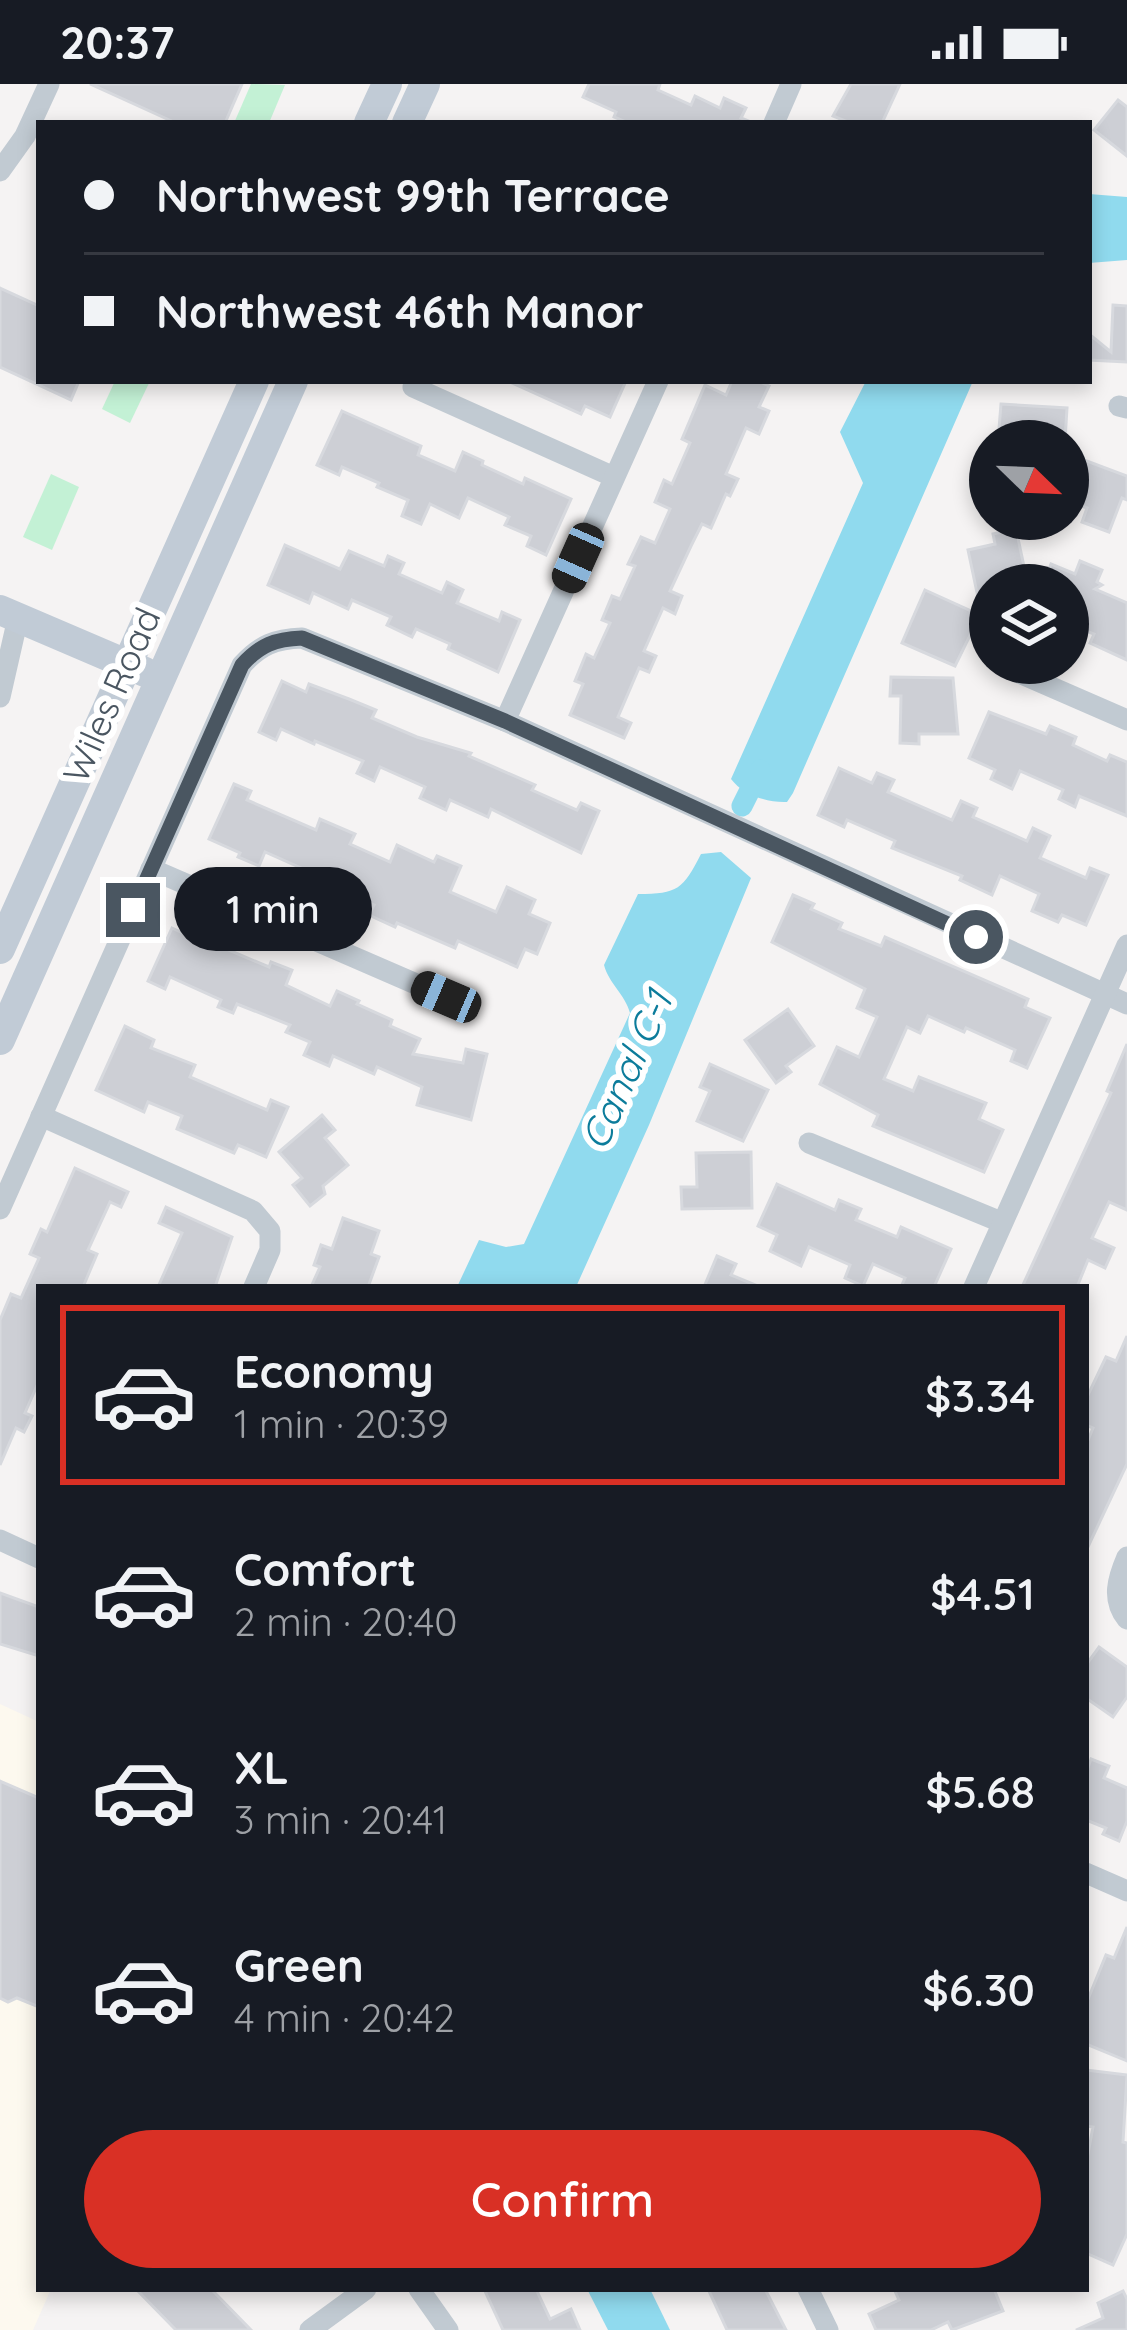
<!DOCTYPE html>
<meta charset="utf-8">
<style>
body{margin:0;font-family:Quicksand,sans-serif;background:#242831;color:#f1f3f6;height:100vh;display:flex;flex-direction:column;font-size:45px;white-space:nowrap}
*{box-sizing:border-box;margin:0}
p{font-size:39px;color:#9ea1a6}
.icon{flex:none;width:66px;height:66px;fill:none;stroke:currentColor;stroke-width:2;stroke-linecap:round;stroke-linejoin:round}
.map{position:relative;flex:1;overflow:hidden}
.sheet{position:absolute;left:36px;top:1200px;width:1053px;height:1008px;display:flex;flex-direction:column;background:#171b24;border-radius:0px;box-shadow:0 6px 18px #0003}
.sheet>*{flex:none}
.guide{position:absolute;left:36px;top:36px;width:1056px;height:264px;border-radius:0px;box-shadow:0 6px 18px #0003;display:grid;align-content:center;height:264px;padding:0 48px;background:#171b24}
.needle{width:78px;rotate:113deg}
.buttons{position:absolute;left:969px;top:336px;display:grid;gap:24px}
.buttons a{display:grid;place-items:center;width:120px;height:120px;border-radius:50%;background:#171b24;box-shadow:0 6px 18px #0003;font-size:60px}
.end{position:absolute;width:54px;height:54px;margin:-27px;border:15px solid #4a5661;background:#fff;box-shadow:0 0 0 6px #fff}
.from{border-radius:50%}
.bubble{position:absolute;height:84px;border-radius:42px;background:#171b24;box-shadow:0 6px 18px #0003;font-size:39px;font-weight:600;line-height:84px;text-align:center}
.car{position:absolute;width:36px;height:72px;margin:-36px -18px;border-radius:15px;box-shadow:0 0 9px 3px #0007;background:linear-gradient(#222 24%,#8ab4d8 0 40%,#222 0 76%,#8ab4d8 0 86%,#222 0)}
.guide b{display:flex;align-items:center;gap:42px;height:114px;font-size:45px}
.guide b+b{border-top:3px solid #363941}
.guide i{width:30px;height:30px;background:#f1f3f6}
ul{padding:21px 0 0;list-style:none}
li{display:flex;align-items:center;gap:36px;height:180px;margin:0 24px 18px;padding:0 24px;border:6px solid transparent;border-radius:0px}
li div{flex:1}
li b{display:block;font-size:45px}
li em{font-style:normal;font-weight:600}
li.active{border-color:#d93025}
li>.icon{width:108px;height:108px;stroke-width:1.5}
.action{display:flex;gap:24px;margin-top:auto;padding:24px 48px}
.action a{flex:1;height:138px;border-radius:72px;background:#d93025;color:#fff;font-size:48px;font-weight:600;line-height:138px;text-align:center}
.status{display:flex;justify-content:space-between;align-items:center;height:84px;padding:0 60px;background:#171b24;direction:ltr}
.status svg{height:33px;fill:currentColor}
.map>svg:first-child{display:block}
.commercial{fill:#fdf9ef}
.green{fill:#c3f1d5}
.water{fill:#90daee}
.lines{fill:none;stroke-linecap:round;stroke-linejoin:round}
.canal{stroke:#90daee;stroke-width:21}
.building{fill:#cdcfd5;stroke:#d7d9de;stroke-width:3}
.street{stroke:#c1cad2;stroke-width:21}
.secondary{stroke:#c1cbd6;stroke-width:30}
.route{stroke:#4a5661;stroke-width:15}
.labels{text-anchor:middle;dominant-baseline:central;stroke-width:12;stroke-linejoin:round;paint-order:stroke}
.street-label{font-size:36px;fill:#4a5661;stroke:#fff}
.water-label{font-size:39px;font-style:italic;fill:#0c7c9b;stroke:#fff}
</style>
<div class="status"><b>20:37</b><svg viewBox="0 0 49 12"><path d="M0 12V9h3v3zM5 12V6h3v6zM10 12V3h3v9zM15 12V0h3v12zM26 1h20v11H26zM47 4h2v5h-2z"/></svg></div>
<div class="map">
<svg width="1127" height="2246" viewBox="0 0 1127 2246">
<rect width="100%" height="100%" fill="#f5f3f3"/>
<!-- commercial -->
<path class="commercial" d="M0,1620l39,18v567h12l-18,41h-33z"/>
<!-- green -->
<g class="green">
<path d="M251,0l34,1 -16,38h-35z"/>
<path d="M115,297h35l-20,42 -28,-14z"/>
<path d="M51,390l28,13 -27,63 -29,-13z"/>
</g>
<!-- water -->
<g class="water">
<path d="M1089,110l38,3v63l-38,3z"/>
<path d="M866,297h107l-180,412 -6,9c-19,1 -44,-7 -56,-23l132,-296 -23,-51z"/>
<path d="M721,768l30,26 -102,247 -73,162h-119l22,-47 27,7 18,-3 106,-231c-5,-19 -21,-29 -26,-48l34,-71c40,0 45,-5 63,-40z"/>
<path d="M587,2205h63l20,41h-62z"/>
</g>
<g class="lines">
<!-- canal -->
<path class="canal" d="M742,722l18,-36"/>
</g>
<!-- building -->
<g class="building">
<path d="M90,0h152l-17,39h-49z"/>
<path d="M589,0h71l-2,6 33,15 4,-9 25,12 4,-10 22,10 -5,10 12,5h-125l-14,-6 2,-5 -33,-15z"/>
<path d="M851,0h49l-18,39h-32l-17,-7z"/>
<path d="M1118,16l9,7v49l-33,-26z"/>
<path d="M0,204l39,18v75h40l-8,19 -71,-33z"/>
<path d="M1113,221l14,1v56l-38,-2v-26l22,18z"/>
<path d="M508,297h118l-16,36 -25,-11 -4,8z"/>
<path d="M732,297h26l11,5 -10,21 10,4 -10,23 -13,-6 -20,46 12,5 -8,17 -4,-2 -15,34 -9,-4 -11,22 -21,45 12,5 -7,18 -12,-6 -19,43 12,5 -7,16 -10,-4 -21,49 13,6 -7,15 -54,-23 13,-31 -8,-3 11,-27 8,4 16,-35 -8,-3 10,-24 8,3 15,-33 -7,-2 13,-27 14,6 15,-34 -15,-7 9,-22 8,4 18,-41 -8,-4 23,-54 21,10z"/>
<path d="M1001,320l66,4 -2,33h-67z"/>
<path d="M342,327l79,35 -3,9 37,16 8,-19 20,9 -1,4 41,19 2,-6 46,21 -25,56 -19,-9 4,-10 -26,-11 4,-8 -41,-19 -9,20 -29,-14 -9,20 -19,-8 6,-16 -31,-13 2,-4 -37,-16 -3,8 -22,-10z"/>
<path d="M1076,373l51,19v24l-5,-2 -13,34 -27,-10 5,-14 -19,-7v-22z"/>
<path d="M1016,445l12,56h-38v36h-7l-15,-71 27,-6 -2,-10z"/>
<path d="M285,461l55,24 9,-18 35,15 4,-10 16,7 -5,11 43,19 5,-11 16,8 -6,13 42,18 3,-9 18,8 -22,52 -50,-23 2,-5 -34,-15 -4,8 -25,-12 4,-8 -39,-17 -4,9 -35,-16 -4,10 -41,-18z"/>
<path d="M1080,477l22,9 -5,12 5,3 -7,4 32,14v57l-37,-17 4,-9 -26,-10v-39h-25l8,-21 24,10z"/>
<path d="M925,506l55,25 -25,51 -53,-23z"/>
<path d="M891,593l62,1 5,56h-39v10l-19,-1 1,-47h-11z"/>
<path d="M282,597l24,11 3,-8 40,15 27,11 -4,8 45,19 54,16 -2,3 66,29 -3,5 45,20 4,-7 18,8 -18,42 -90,-44 -3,8 -38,-17 -4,10 -26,-12 5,-11 -45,-20 -6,14 -17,-8 6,-12 -48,-20 -1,3 -33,-15 -5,11 -17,-8z"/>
<path d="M989,628l57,22 4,-8 26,11 -3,8 34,16 3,-6 17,7v54l-48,-20 -4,11 -16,-8 4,-9 -43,-19 -8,18 -21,-10 4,-9 -26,-12z"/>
<path d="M839,684l33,15 5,-10 17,7 -6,12 64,28 9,-19 16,7 -4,9 54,24 6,-13 17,8 -10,22 46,20 4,-10 18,7 -22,50 -24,-10 -4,7 -26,-11 7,-17 -39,-18 -8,19 -32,-15 2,-4 -70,-28 3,-7 -48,-21 -3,7 -26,-12z"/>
<path d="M234,700l17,7 -4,9 69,30 4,-11 35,15 -5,10 40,18 7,-17 37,17 3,-6 24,10 -11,26 46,20 11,-25 28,13 -6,14 21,9 -13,31 -12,-5 -8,18 -59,-26 -3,7 -58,-25 -2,4 -26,-12 5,-10 -42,-19 -4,10 -24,-10 6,-14 -45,-20 -6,14 -21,-9 2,-4 -31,-14z"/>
<path d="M793,811l21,9 -3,5 31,14 -3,6 42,17 4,-9 143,62 -3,8 25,11 -23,50 -16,-7 4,-11 -49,-22 -2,4 -36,-16 -8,17 -13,-6 -23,52 29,12 6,-14 67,26 -7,16 24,11 -19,42 -111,-46 5,-11 -58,-31 17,-37 22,10 18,-40 -20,-9 8,-19 -93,-47z"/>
<path d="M172,844l28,13 4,-9 23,10 -3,6 45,19 2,-5 21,8 -6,15 44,21 7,-15 22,10 -2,3 35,16 -2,6 30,13 -7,15 50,9 3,-14 21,5 -16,66 -54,-15 5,-18 -45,-20 -3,7 -41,-18 -4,10 -25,-11 6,-13 -24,-10 4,-7 -53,-21 -4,9 -15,-6 3,-7 -51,-23 -5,12 -17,-8z"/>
<path d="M788,925l26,37 -28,20 5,6 -15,11 -31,-43z"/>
<path d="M125,942l29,14 -3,8 44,17 -5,12 77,33 4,-10 17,7 -22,50 -28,-12 -4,8 -57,-24 5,-13 -34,-14 -4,10 -48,-22z"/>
<path d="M1127,960v166l-18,-8 -17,36 22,10 -9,20 -17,-8 -11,27h-55l89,-194 -4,-2z"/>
<path d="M710,980l58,26 -25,51 -46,-20 13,-30 -10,-4z"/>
<path d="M322,1031l13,15 -10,8 23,27 -25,21 2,8 -15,12 -17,-21 9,-7 -23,-26z"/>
<path d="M751,1068l1,56 -70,1 -1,-22h16l-1,-34z"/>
<path d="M75,1084l53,24 -7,15 -11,-5 -22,48 9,4 -14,33h-44v94l-14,32 7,3 -8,16 -8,-4 -16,37v-145l11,-26 10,4 18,-40 -9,-4 11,-25 6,3z"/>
<path d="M777,1100l58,26 4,-10 22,9 -5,11 41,17 4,-10 50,22 -17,38h-33l4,-9 -32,-14 -10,22 -18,-8 5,-13 -41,-18 -8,19 -31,-15 7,-16 -19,-9z"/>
<path d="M166,1123l66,30 -17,50h-57l24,-54 -23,-10z"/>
<path d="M343,1134l36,13 -8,23 8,3 -11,30h-57l9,-20 -6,-2 7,-20 11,4z"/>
<path d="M717,1172l19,8 -5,11 29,12h-56z"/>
<path d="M1127,1252v128l-41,87v-106l7,-17 -7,-3v-26l20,-42 10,4z"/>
<path d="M0,1509l39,14v49l-39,-12z"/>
<path d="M1099,1563l28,20v30l-14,20 -27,-19v-33z"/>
<path d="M1091,1675l18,7 -5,12 23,10v33l-8,20 -16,-7 3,-6 -20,-8v-47z"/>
<path d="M0,1697l39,17v209l-22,-9 -9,4 -8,-4z"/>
<path d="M1127,1843v134l-41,-17v-40l20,-49 8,3z"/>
<path d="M1086,1986l41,5 -4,67 4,1v91l-14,31 -27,-12v-89l7,-37 -7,-1z"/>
<path d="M136,2205h75l40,41h-75z"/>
<path d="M484,2205h52l14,30 21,-10 9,21h-77z"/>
<path d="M708,2205h57l21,41h-59z"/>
<path d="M894,2205h100l9,22 -51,19 -4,-8 -17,8h-55l-7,-16 30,-14z"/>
<path d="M1123,2207l4,8v31h-51l27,-12 -5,-15z"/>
</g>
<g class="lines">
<!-- street -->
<g class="street">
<path d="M774,39l17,-39"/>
<path d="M0,87l25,-35 24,-52"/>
<path d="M413,303l201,90"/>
<path d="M1119,322l8,2"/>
<path d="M1017,588l110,48"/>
<path d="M0,613l18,-79"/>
<path d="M505,637l153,-340"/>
<path d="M151,785l295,128"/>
<path d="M41,1032l212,95 17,20v19l-16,37"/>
<path d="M809,1059l192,79"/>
<path d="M0,1125l242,-544c18,-20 33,-26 60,-27l203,83 622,283"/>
<path d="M974,1203l153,-342"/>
<path d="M0,1456l39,18"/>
<path d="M1127,1473c-9,21 -16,42 0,62"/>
<path d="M1086,1789l41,18"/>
<path d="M419,2205l29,41"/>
<path d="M808,2205l20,41"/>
<path d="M310,2246l56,-41"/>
</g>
<!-- secondary -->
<g class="secondary">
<path d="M369,39l18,-39"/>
<path d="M407,39l18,-39"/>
<path d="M0,526l145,62"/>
<path d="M0,865l254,-568"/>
<path d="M0,956l293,-659"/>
</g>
</g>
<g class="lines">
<!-- route -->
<path class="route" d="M133,826l109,-245c18,-20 33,-26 60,-27l203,83 471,216"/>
</g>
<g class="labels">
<!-- street labels -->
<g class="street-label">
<text transform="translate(111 611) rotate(-66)">Wiles Road</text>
</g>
<!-- water labels -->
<g class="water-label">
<text transform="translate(626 986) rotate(-66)">Canal C-1</text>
</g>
</g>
</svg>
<div class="buttons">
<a><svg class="needle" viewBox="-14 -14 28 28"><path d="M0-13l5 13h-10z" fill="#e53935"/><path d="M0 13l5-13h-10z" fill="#9ea1a6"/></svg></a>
<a><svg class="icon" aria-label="layers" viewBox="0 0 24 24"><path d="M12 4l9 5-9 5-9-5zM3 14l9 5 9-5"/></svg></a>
</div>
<i class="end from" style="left:976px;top:853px"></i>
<i class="end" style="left:133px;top:826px"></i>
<div class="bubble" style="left:174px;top:783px;width:198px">1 min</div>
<i class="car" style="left:578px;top:474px;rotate:204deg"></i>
<i class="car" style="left:446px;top:913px;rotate:293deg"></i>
<div class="guide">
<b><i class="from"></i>Northwest 99th Terrace</b>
<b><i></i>Northwest 46th Manor</b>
</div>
<section class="sheet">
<ul>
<li class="active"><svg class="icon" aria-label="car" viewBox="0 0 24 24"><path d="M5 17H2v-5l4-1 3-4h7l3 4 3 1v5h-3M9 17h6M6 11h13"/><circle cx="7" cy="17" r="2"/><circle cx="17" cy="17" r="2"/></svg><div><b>Economy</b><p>1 min · 20:39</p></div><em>$3.34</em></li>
<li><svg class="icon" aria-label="car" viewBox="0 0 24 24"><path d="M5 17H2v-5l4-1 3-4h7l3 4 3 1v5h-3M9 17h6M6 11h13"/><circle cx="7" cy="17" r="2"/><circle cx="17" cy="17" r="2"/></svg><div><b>Comfort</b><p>2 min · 20:40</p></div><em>$4.51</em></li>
<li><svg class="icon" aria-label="car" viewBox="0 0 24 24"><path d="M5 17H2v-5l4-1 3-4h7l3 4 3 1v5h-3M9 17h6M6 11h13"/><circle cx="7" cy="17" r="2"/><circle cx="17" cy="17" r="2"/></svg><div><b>XL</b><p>3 min · 20:41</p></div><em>$5.68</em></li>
<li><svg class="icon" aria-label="car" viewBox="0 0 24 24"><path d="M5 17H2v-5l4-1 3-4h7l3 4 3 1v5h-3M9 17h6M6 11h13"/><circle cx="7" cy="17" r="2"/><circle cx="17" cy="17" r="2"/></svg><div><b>Green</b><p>4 min · 20:42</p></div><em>$6.30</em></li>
</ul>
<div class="action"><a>Confirm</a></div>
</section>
</div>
